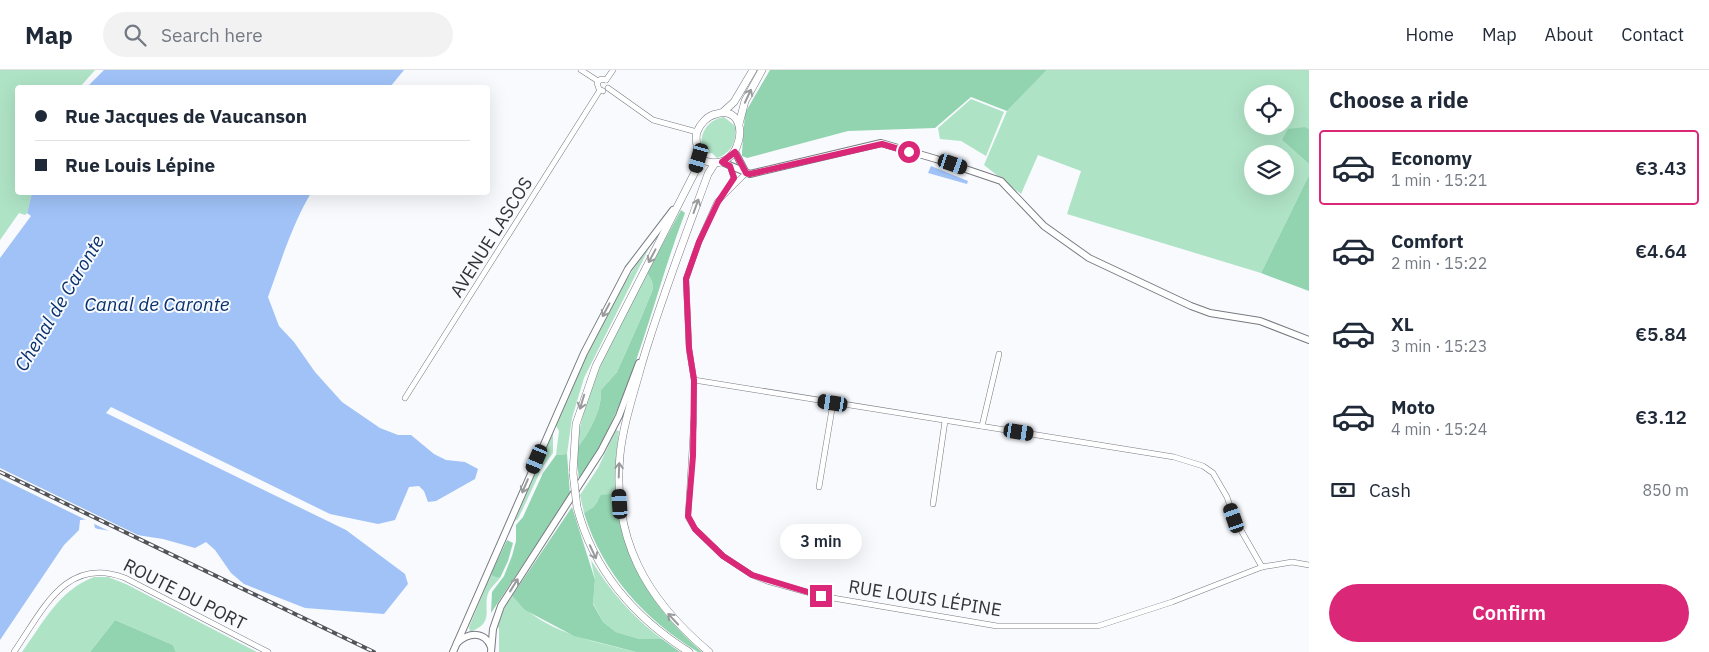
<!DOCTYPE html>
<meta charset="utf-8">
<style>
body{margin:0;font-family:"IBM Plex Sans",sans-serif;background:#f2f2f3;color:#1f2937;height:100vh;display:flex;flex-direction:column;font-size:19px;white-space:nowrap}
*{box-sizing:border-box;margin:0}
p{font-size:16px;color:#747a83}
.icon{flex:none;width:28px;height:28px;fill:none;stroke:currentColor;stroke-width:2;stroke-linecap:round;stroke-linejoin:round}
.map{position:relative;flex:1;overflow:hidden}
.details{display:flex;flex-direction:column;background:#fff;width:400px}
.details>*{flex:none}
.banner{position:absolute;left:15px;top:15px;width:475px;height:110px;border-radius:5px;box-shadow:0 5px 20px #0002;display:grid;align-content:center;height:110px;padding:0 20px;background:#fff}
.controls{position:absolute;left:1244px;top:15px;display:grid;gap:10px}
.controls a{display:grid;place-items:center;width:50px;height:50px;border-radius:50%;background:#fff;box-shadow:0 5px 20px #0002;font-size:25px}
.end{position:absolute;width:22px;height:22px;margin:-11px;border:6px solid #db2777;background:#fff;box-shadow:0 0 0 2px #fff}
.from{border-radius:50%}
.bubble{position:absolute;height:35px;border-radius:18px;background:#fff;box-shadow:0 5px 20px #0002;font-size:16px;font-weight:600;line-height:35px;text-align:center}
.car{position:absolute;width:15px;height:30px;margin:-15px -8px;border-radius:6px;box-shadow:0 0 4px 1px #0007;background:linear-gradient(#222 24%,#8ab4d8 0 40%,#222 0 76%,#8ab4d8 0 86%,#222 0)}
.banner b{display:flex;align-items:center;gap:18px;height:48px;font-size:19px}
.banner b+b{border-top:1px solid #e0e1e3}
.banner i{width:12px;height:12px;background:#1f2937}
ul{padding:0;list-style:none}
li{display:flex;align-items:center;gap:15px;height:75px;margin:0 10px 8px;padding:0 10px;border:2px solid transparent;border-radius:5px}
li div{flex:1}
li b{display:block;font-size:19px}
li em{font-style:normal;font-weight:600}
li.active{border-color:#db2777}
li>.icon{width:45px;height:45px;stroke-width:1.5}
h2{padding:0 20px;font-size:22px;line-height:60px}
.pay{display:flex;align-items:center;gap:12px;height:55px;padding:0 20px;font-size:19px}
.pay p{margin-inline-start:auto}
.action{display:flex;gap:10px;margin-top:auto;padding:10px 20px}
.action a{flex:1;height:58px;border-radius:30px;background:#db2777;color:#fff;font-size:20px;font-weight:600;line-height:58px;text-align:center}
header{display:flex;align-items:center;gap:30px;box-sizing:border-box;height:70px;padding:0 25px;background:#fff;border-bottom:1px solid #e0e1e3}
header strong{font-size:24px}
nav{display:flex;gap:28px;margin-inline-start:auto;font-size:18px}
.search{width:350px;height:45px;background:#f2f2f3;display:flex;align-items:center;gap:12px;box-sizing:border-box;padding:0 18px;border-radius:28px;color:#747a83;font-size:19px}
main{display:flex;flex:1;min-height:0}
.map>svg:first-child{display:block}
.green{fill:#afe3c6;fill-rule:evenodd}
.forest{fill:#92d4b0}
.water{fill:#a0c2f7}
.pier{fill:#f8fafe}
.lines{fill:none;stroke-linecap:round;stroke-linejoin:round}
.minor-casing{stroke:#787a81;stroke-width:6}
.tertiary-casing{stroke:#787a81;stroke-width:8}
.secondary-casing{stroke:#787a81;stroke-width:8}
.minor{stroke:#fff;stroke-width:5}
.tertiary{stroke:#fff;stroke-width:6}
.secondary{stroke:#fff;stroke-width:7}
.rail-casing{stroke:#535458;stroke-width:4}
.rail{stroke:#f8fafe;stroke-width:2;stroke-dasharray:5.5;stroke-linecap:butt}
.secondary-bridge-casing{stroke:#787a81;stroke-width:8;stroke-linecap:butt}
.secondary-bridge{stroke:#fff;stroke-width:7}
.oneway{stroke:#999a9b}
.route{stroke:#db2777;stroke-width:6}
.labels{text-anchor:middle;dominant-baseline:central;stroke-width:4;stroke-linejoin:round;paint-order:stroke}
.street-label{font-size:18px;fill:#333437;stroke:#f8fafe}
.water-label{font-size:19px;font-style:italic;fill:#08306c;stroke:#f8fafe}
</style>
<header>
<strong>Map</strong>
<div class="search"><svg class="icon" aria-label="search" viewBox="0 0 24 24"><circle cx="10" cy="10" r="6"/><path d="M15 15l6 6"/></svg>Search here</div>
<nav><a>Home</a><a>Map</a><a>About</a><a>Contact</a></nav>
</header>
<main>
<div class="map">
<svg width="1309" height="582" viewBox="0 0 1309 582">
<rect width="100%" height="100%" fill="#f8fafe"/>
<!-- green -->
<g class="green">
<path d="M0,0h95l-15,17 -62,1v104l14,1 -5,20 -2,2 -6,-2 -19,27z"/>
<path d="M1047,0h262v59l-3,-2 -24,13 27,24v11l-48,98 -194,-59 14,-43 -43,-16 -17,39 -37,-29 23,-54zM1252,24h33v32h-33zM1252,84h33v32h-33z"/>
<path d="M971,29l33,13 -18,44 -25,-15 -21,-2 -2,-11z"/>
<path d="M724,47l11,9c2,14 -3,27 -18,32l-5,-5 -8,1c-7,-16 1,-34 20,-37z"/>
<path d="M649,178l-65,130 -12,40 -5,36 -11,1 3,-24 -3,-5c25,-58 53,-128 93,-178z"/>
<path d="M647,203l5,8 1,8 -12,29 -24,54 -16,18c1,21 -12,43 -25,60 9,-65 41,-120 71,-177z"/>
<path d="M553,360v23l-11,15 -24,51 -3,2z"/>
<path d="M616,360l3,1 -3,25v40l-3,-2 -16,7 -2,6 -11,6 -4,-18 18,-27z"/>
<path d="M591,490c21,33 40,55 71,79h-22l-24,-7 -13,-10 -10,-19 2,-23z"/>
<path d="M491,504l9,4c-3,4 -8,8 -11,13 -8,17 8,31 -19,41l-1,-5z"/>
<path d="M94,507h14l18,7 131,68h-81l-3,-7 -58,-25 -25,32h-68c21,-29 37,-62 72,-75z"/>
<path d="M512,526c31,36 80,45 124,56h-137v-24l-2,-1 7,-18z"/>
</g>
<!-- forest -->
<g class="forest">
<path d="M770,0h277l-40,41 -36,-14 -36,31 -87,3 -101,27 -5,-2v-4l3,-39z"/>
<path d="M1306,57l3,2v35l-27,-24 6,-11z"/>
<path d="M1309,105v116l-48,-18z"/>
<path d="M681,140l4,3c-34,89 -52,188 -106,268l-3,-31c13,-17 26,-39 25,-60l16,-18 24,-54 12,-29 -1,-8 -5,-8z"/>
<path d="M567,384l3,40 -79,119 1,-21 12,-16 8,-20 4,-15v-16l7,-8 20,-44 13,-18z"/>
<path d="M613,424l3,2c12,71 33,108 86,156h-4c-54,-33 -95,-78 -114,-139l10,-6 7,-12z"/>
<path d="M572,437l23,73 -2,24 10,18 13,10 24,7h22l18,13h-44l-62,-16 -49,-26 -13,-14z"/>
<path d="M507,470l6,3 -5,18 -8,17 -7,-2 -2,-2z"/>
<path d="M115,550l58,25 3,7h-86z"/>
</g>
<!-- water -->
<g class="water">
<path d="M104,0h300l-14,17h-303z"/>
<path d="M931,96l37,15 -1,3 -39,-11z"/>
<path d="M32,123h279c-19,32 -30,68 -43,104l11,29 15,16 21,30 27,30 38,26 18,7h13l23,19 12,6 19,2 13,7 -3,10 -39,22 -8,1 -4,-11 -5,-5 -10,1 -14,33 -17,4 -48,-10 -219,-107 -5,6 240,117 59,44 3,10 -24,30 -79,-6 -61,-24 -13,-11 -16,-23 -9,-8 -11,6 -32,-9 -65,-10 -3,-1 -2,-9 -13,1 -1,10 -15,15 -64,95v-382l31,-42 -4,-3z"/>
</g>
<!-- pier -->
<path class="pier" d="M0,398l146,71 -29,-4 -117,-57z"/>
<g class="lines">
<defs>
<g id="minor">
<path d="M581,0l17,11"/>
<path d="M606,10l7,-10"/>
<path d="M608,18l45,32 44,12"/>
<path d="M603,21l-4,-2 -2,-6 4,-4 5,1"/>
<path d="M746,103l-29,29 -18,40 -13,37 3,70 5,31v35l-6,102 7,12 28,27 29,19 15,6 54,15 176,30h101l74,-24 90,-35 30,-5 17,3"/>
<path d="M727,120l7,-12 -4,-12"/>
<path d="M694,310l480,77 29,9 10,7 14,24 7,21 28,49"/>
<path d="M405,328l195,-308"/>
<path d="M982,356l17,-72"/>
<path d="M819,417l14,-84"/>
<path d="M933,434l12,-83"/>
<path d="M14,582c29,-42 52,-97 111,-74l143,74"/>
</g>
<g id="tertiary">
<path d="M735,82l11,21"/>
<path d="M722,92l28,12 131,-31 55,16 65,22 43,45 45,32 102,48 19,7 50,8 49,19"/>
<path d="M457,573c11,-10 27,-13 34,4"/>
<path d="M453,582l131,-299 44,-84 45,-59"/>
<path d="M491,582l2,-23 8,-23 100,-155 18,-35 20,-53"/>
</g>
<g id="secondary">
<path d="M723,42l11,-10 19,-32"/>
<path d="M739,54l6,-23 17,-31"/>
<path d="M573,403l3,-49 20,-58 100,-196c1,-4 3,-8 3,-12 0,-9 -5,-16 -2,-26 3,-8 10,-16 19,-18 40,-12 26,69 -17,44"/>
<path d="M577,437c16,63 58,111 112,145"/>
<path d="M709,582c-63,-53 -97,-113 -89,-197 3,-31 14,-62 22,-92 19,-64 43,-126 66,-189l7,-11"/>
</g>
</defs>
<!-- minor casing -->
<use href="#minor" class="minor-casing"/>
<!-- tertiary casing -->
<use href="#tertiary" class="tertiary-casing"/>
<!-- secondary casing -->
<use href="#secondary" class="secondary-casing"/>
<!-- minor -->
<use href="#minor" class="minor"/>
<!-- tertiary -->
<use href="#tertiary" class="tertiary"/>
<!-- secondary -->
<use href="#secondary" class="secondary"/>
<defs>
<path id="rail" d="M0,402l374,180"/>
</defs>
<!-- rail casing -->
<use href="#rail" class="rail-casing"/>
<!-- rail -->
<use href="#rail" class="rail"/>
<defs>
<path id="secondary-bridge" d="M573,403l4,34"/>
</defs>
<!-- secondary-bridge casing -->
<use href="#secondary-bridge" class="secondary-bridge-casing"/>
<!-- secondary-bridge -->
<use href="#secondary-bridge" class="secondary-bridge"/>
</g>
<!-- one-way arrows -->
<defs><path id="oneway-shaft" d="M-6 0H5M1.5-3L5.5 0L1.5 3" fill="none" stroke-width="1.6" stroke-linecap="round" stroke-linejoin="round" transform="scale(1.25)"/></defs>
<g class="oneway">
<use href="#oneway-shaft" transform="translate(748 26) rotate(-65)"/>
<use href="#oneway-shaft" transform="translate(696 136) rotate(-70)"/>
<use href="#oneway-shaft" transform="translate(652 186) rotate(118)"/>
<use href="#oneway-shaft" transform="translate(606 240) rotate(118)"/>
<use href="#oneway-shaft" transform="translate(582 332) rotate(107)"/>
<use href="#oneway-shaft" transform="translate(619 400) rotate(-88)"/>
<use href="#oneway-shaft" transform="translate(525 416) rotate(113)"/>
<use href="#oneway-shaft" transform="translate(593 482) rotate(65)"/>
<use href="#oneway-shaft" transform="translate(514 515) rotate(-58)"/>
<use href="#oneway-shaft" transform="translate(673 549) rotate(-133)"/>
</g>
<g class="lines">
<!-- route -->
<path class="route" d="M821,526l-69,-21 -29,-19 -28,-27 -7,-13 5,-60 1,-76 -5,-32 -3,-69 13,-37 19,-40 16,-24 -4,-12 -8,-4 13,-10 11,21 4,1 132,-30 27,8"/>
</g>
<g class="labels">
<!-- street labels -->
<g class="street-label">
<text transform="translate(491 167) rotate(-58)">AVENUE LASCOS</text>
<text transform="translate(185 524) rotate(27)">ROUTE DU PORT</text>
<text transform="translate(925 528) rotate(9)">RUE LOUIS LÉPINE</text>
</g>
<!-- water labels -->
<g class="water-label">
<text transform="translate(59 233) rotate(-59)">Chenal de Caronte</text>
<text x="157" y="234">Canal de Caronte</text>
</g>
</g>
</svg>
<div class="controls">
<a><svg class="icon" aria-label="locate" viewBox="0 0 24 24"><circle cx="12" cy="12" r="6"/><path d="M12 2v4M12 18v4M2 12h4M18 12h4"/></svg></a>
<a><svg class="icon" aria-label="layers" viewBox="0 0 24 24"><path d="M12 4l9 5-9 5-9-5zM3 14l9 5 9-5"/></svg></a>
</div>
<i class="end from" style="left:909px;top:82px"></i>
<i class="end" style="left:821px;top:526px"></i>
<div class="bubble" style="left:780px;top:454px;width:82px">3 min</div>
<i class="car" style="left:699px;top:88px;rotate:196deg"></i>
<i class="car" style="left:953px;top:94px;rotate:109deg"></i>
<i class="car" style="left:833px;top:333px;rotate:279deg"></i>
<i class="car" style="left:1019px;top:362px;rotate:99deg"></i>
<i class="car" style="left:537px;top:389px;rotate:203deg"></i>
<i class="car" style="left:620px;top:434px;rotate:356deg"></i>
<i class="car" style="left:1234px;top:448px;rotate:341deg"></i>
<div class="banner">
<b><i class="from"></i>Rue Jacques de Vaucanson</b>
<b><i></i>Rue Louis Lépine</b>
</div>
</div>
<section class="details">
<h2>Choose a ride</h2>
<ul>
<li class="active"><svg class="icon" aria-label="car" viewBox="0 0 24 24"><path d="M5 17H2v-5l4-1 3-4h7l3 4 3 1v5h-3M9 17h6M6 11h13"/><circle cx="7" cy="17" r="2"/><circle cx="17" cy="17" r="2"/></svg><div><b>Economy</b><p>1 min · 15:21</p></div><em>€3.43</em></li>
<li><svg class="icon" aria-label="car" viewBox="0 0 24 24"><path d="M5 17H2v-5l4-1 3-4h7l3 4 3 1v5h-3M9 17h6M6 11h13"/><circle cx="7" cy="17" r="2"/><circle cx="17" cy="17" r="2"/></svg><div><b>Comfort</b><p>2 min · 15:22</p></div><em>€4.64</em></li>
<li><svg class="icon" aria-label="car" viewBox="0 0 24 24"><path d="M5 17H2v-5l4-1 3-4h7l3 4 3 1v5h-3M9 17h6M6 11h13"/><circle cx="7" cy="17" r="2"/><circle cx="17" cy="17" r="2"/></svg><div><b>XL</b><p>3 min · 15:23</p></div><em>€5.84</em></li>
<li><svg class="icon" aria-label="car" viewBox="0 0 24 24"><path d="M5 17H2v-5l4-1 3-4h7l3 4 3 1v5h-3M9 17h6M6 11h13"/><circle cx="7" cy="17" r="2"/><circle cx="17" cy="17" r="2"/></svg><div><b>Moto</b><p>4 min · 15:24</p></div><em>€3.12</em></li>
</ul>
<div class="pay"><svg class="icon" aria-label="cash" viewBox="0 0 24 24"><path d="M3 7h18v10H3z"/><circle cx="12" cy="12" r="2"/></svg>Cash<p>850 m</p></div>
<div class="action"><a>Confirm</a></div>
</section>
</main>
